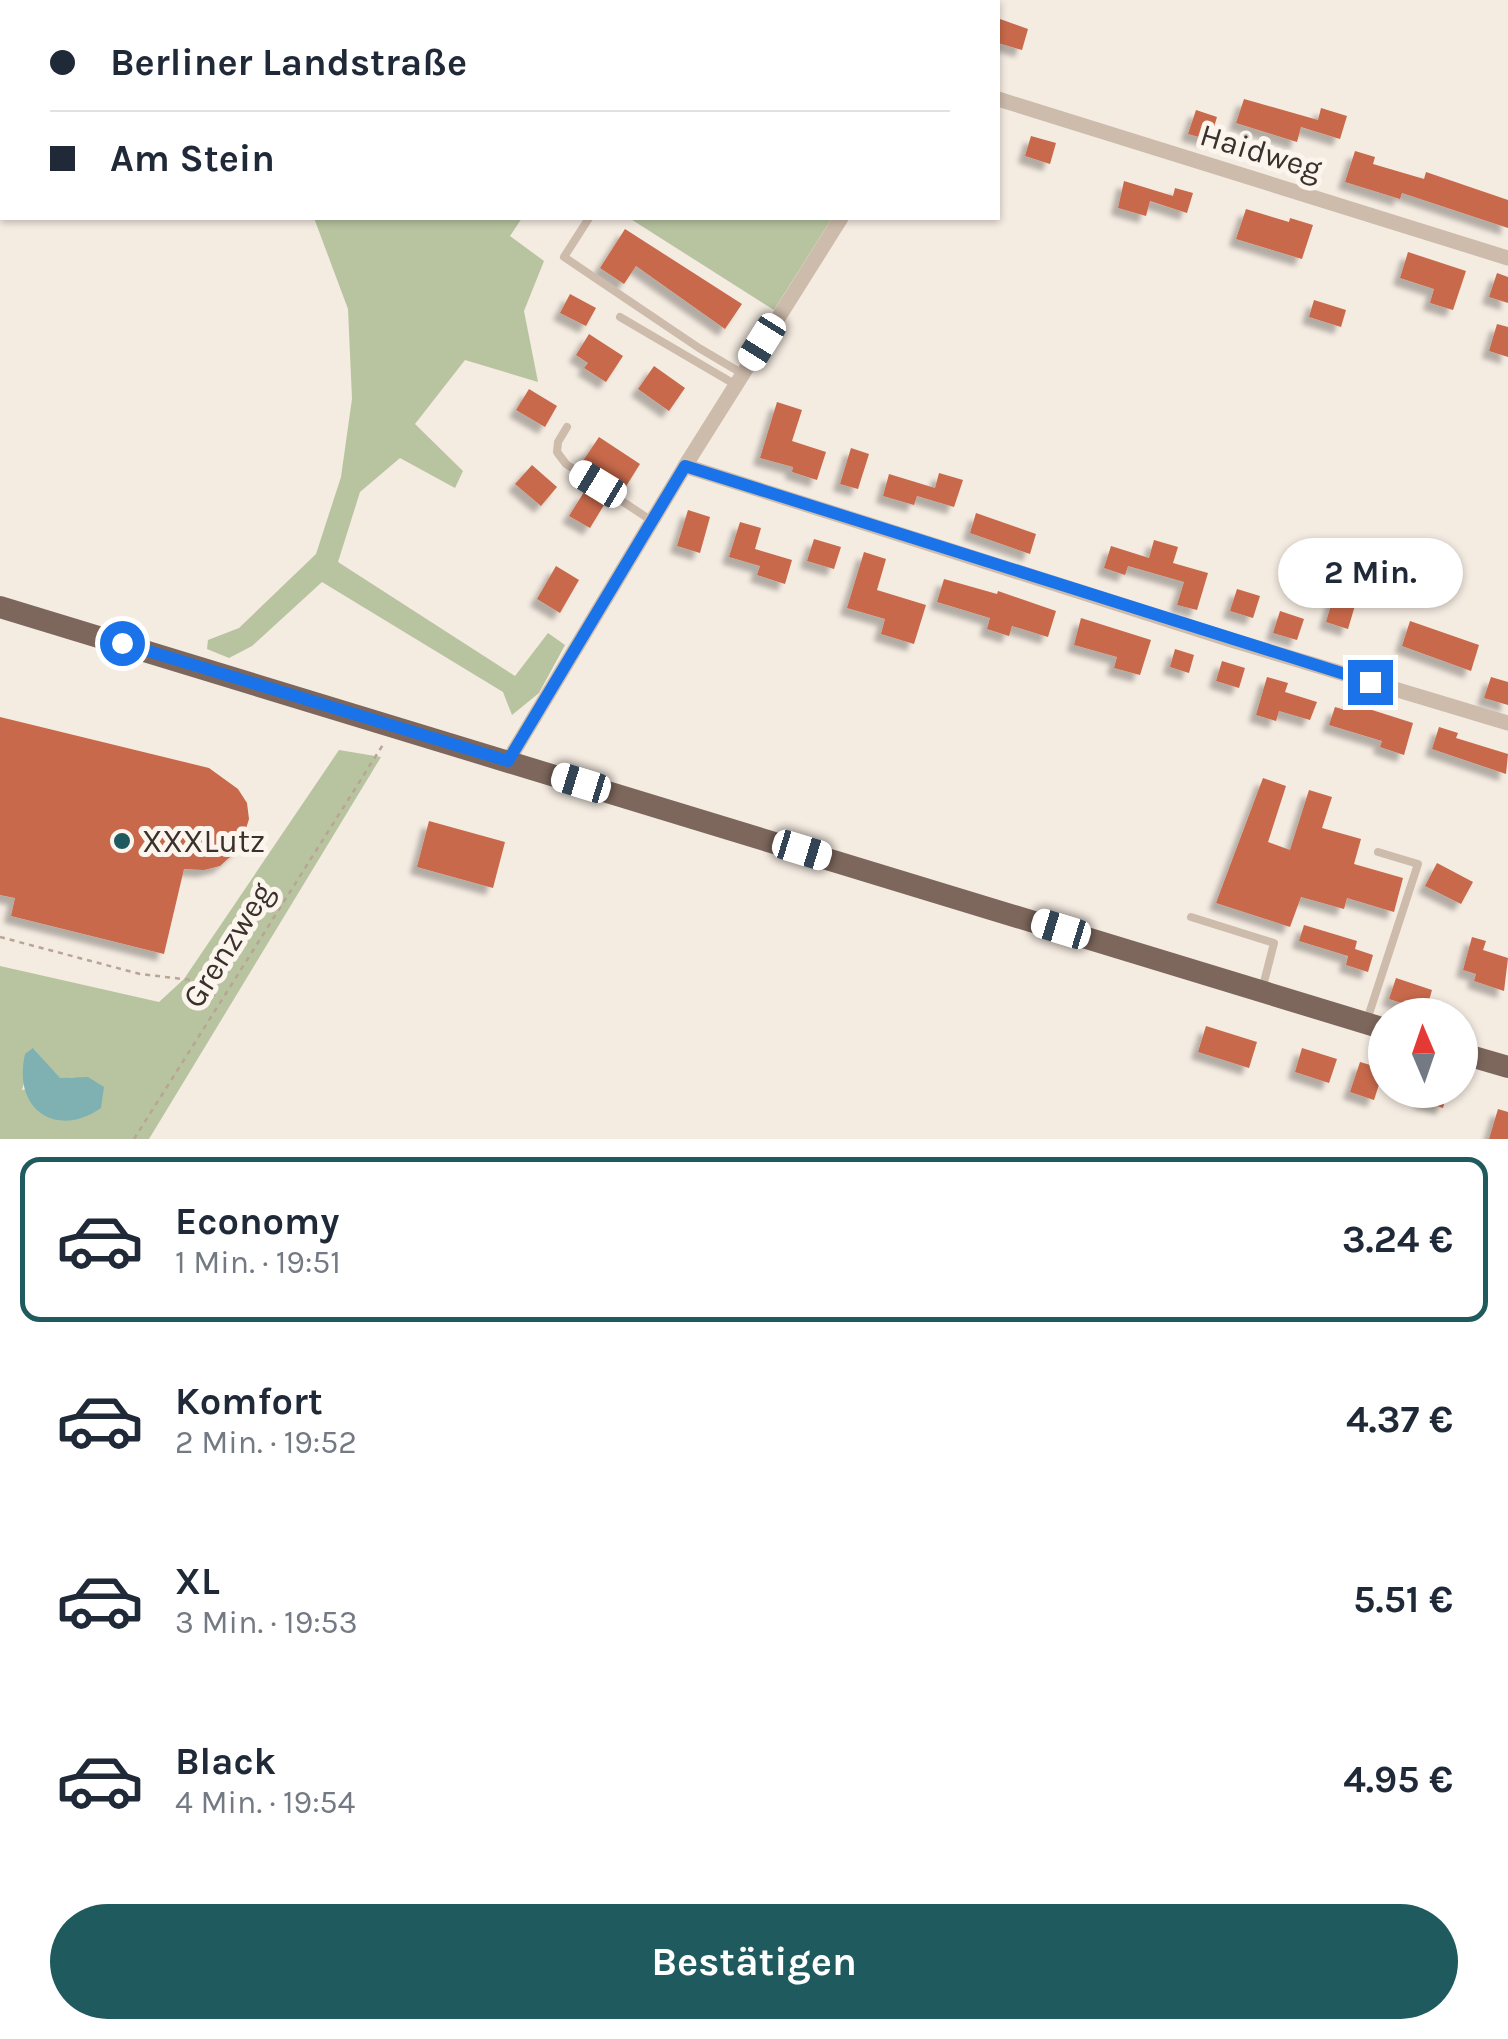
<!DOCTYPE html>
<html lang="de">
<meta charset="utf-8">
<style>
body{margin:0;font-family:Karla,sans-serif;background:#f2f2f3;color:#1f2937;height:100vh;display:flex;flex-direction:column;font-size:38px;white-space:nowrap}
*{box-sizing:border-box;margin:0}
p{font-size:32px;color:#747a83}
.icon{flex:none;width:55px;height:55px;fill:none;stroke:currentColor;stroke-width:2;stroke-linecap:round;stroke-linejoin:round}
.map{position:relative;height:1139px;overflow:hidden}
.sheet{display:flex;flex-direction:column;background:#fff;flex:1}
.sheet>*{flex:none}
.hud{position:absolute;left:0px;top:0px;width:1000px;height:220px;box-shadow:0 2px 8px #0004;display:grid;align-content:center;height:220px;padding:0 50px;background:#fff}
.needle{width:65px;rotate:358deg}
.buttons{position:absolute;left:1368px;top:998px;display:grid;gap:20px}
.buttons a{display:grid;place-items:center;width:110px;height:110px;border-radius:50%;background:#fff;box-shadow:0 2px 8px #0004;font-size:50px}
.end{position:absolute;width:45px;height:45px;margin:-22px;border:12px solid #1a73e8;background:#fff;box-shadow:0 0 0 5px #fff}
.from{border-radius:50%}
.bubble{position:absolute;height:70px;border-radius:35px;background:#fff;box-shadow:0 2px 8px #0004;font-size:32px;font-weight:700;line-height:70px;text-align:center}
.car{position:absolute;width:30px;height:60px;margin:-30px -15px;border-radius:12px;box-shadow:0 0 8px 2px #0007;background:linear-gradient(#fff 24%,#345 0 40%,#fff 0 76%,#345 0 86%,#fff 0)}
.hud b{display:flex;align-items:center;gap:35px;height:95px;font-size:38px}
.hud b+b{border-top:2px solid #e0e1e3}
.hud i{width:25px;height:25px;background:#1f2937}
ul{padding:18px 0 0;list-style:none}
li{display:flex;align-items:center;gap:30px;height:165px;margin:0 20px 15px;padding:0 30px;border:5px solid transparent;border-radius:20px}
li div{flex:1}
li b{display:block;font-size:38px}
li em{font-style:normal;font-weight:700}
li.active{border-color:#1f5a5e}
li>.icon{width:90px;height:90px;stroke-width:1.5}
.cta{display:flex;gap:20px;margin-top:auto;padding:20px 50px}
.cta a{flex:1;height:115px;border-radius:60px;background:#1f5a5e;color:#fff;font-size:40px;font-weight:700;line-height:115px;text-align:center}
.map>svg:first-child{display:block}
.green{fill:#b8c4a0;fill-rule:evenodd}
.water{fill:#7fb0b2}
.building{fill:#c8694b;filter:url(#shadow)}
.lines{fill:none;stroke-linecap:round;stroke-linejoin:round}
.path{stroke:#b9a596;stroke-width:2.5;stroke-dasharray:5 5;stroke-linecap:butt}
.service{stroke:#cdbbac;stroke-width:8}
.minor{stroke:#cdbbac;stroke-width:15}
.primary{stroke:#7d675c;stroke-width:22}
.route{stroke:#1a73e8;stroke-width:12}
.poi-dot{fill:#1f5a5e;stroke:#fbf5ee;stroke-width:4}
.labels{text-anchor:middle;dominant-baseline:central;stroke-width:10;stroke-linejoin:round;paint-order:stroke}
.street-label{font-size:32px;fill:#3b302b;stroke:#fbf5ee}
.poi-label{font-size:32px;fill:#3b302b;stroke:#fbf5ee;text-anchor:start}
</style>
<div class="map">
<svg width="1508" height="1139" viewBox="0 0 1508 1139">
<defs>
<filter id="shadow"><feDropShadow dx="-7" dy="7" stdDeviation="2.5" flood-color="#0004"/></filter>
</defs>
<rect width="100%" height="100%" fill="#f4ebe1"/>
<!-- green -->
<g class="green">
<path d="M137,0h500l4,2h-499z"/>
<path d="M314,218h208l-12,18 34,25 -20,50 14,71 -73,-22 -50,64 48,47 -8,17 -55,-30 -40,34 -22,70 177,114 33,-43 17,12 -26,48 -27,22 -9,-23 -181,-110 -70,64 -23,12 -22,-9 1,-9 31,-12 77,-74 25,-77 11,-78 -4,-90z"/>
<path d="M629,218h203l-58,92z"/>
<path d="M339,750l42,7 -232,382h-149v-173l159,36 25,-23zM34,1049l26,30 16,-2 -54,13z"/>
</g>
<!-- water -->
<path class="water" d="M33,1048l27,30 28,-1 16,10 -3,21c-44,31 -89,2 -76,-54z"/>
<!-- building -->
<g class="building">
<path d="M1000,19l28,10 -6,21 -24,-7z"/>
<path d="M1244,99l74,21 3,-12 26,8 -7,23 -39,-12 -4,15 -61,-19z"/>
<path d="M1196,110l21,7 -7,23 -22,-6z"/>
<path d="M1031,136l25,7 -6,21 -25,-8z"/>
<path d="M1355,151l20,6 -2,7 51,15 2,-7 82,28v28l-106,-35 -2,6 -55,-17z"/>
<path d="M1124,181l49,15 2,-8 18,5 -6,20 -37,-12 -4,15 -28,-8z"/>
<path d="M1246,209l43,13 1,-4 23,7 -11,34 -66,-20z"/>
<path d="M625,229l117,75 -17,25 -89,-63 -12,18 -24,-16z"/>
<path d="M1408,252l58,19 -13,39 -23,-7 4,-14 -34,-11z"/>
<path d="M1497,273l11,4v26l-19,-6z"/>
<path d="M570,294l26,14 -10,18 -26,-13z"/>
<path d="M1314,300l32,10 -5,17 -32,-10z"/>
<path d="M1497,324l11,3v30l-19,-6z"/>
<path d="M589,334l34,22 -17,26 -22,-14 4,-5 -12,-8z"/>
<path d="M654,366l31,22 -16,23 -31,-22z"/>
<path d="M529,389l28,17 -12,21 -29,-17z"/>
<path d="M777,402l25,8 -10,31 34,11 -9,28 -25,-8 1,-5 -33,-9z"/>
<path d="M599,437l41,27 -15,24 -42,-27z"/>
<path d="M851,448l18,6 -11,35 -18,-5z"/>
<path d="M532,465l25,22 -16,19 -26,-22z"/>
<path d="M939,473l24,7 -9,27 -37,-11 -3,9 -31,-9 6,-22 46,14z"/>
<path d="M584,492l20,13 -14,23 -21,-12z"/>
<path d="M688,510l22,7 -10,36 -23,-7z"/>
<path d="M976,513l60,21 -6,20 -60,-21z"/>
<path d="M740,522l21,6 -6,21 37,11 -7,24 -28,-9 3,-9 -31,-9z"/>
<path d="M814,539l27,8 -7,22 -27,-8z"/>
<path d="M1154,540l24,7 -5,16 35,10 -11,37 -20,-5 7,-23 -56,-16 -3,9 -21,-7 7,-22 38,12z"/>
<path d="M864,552l22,7 -9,31 49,15 -12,39 -33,-10 4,-15 -38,-11z"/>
<path d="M556,566l23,14 -19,33 -23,-14z"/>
<path d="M944,579l53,15 1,-3 58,20 -8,26 -36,-11 -3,10 -22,-7 3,-11 -53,-16z"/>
<path d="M1337,585l22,7 -11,37 -22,-7z"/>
<path d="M1237,589l23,7 -7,22 -23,-7z"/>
<path d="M1280,611l24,8 -7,21 -24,-7z"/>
<path d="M1081,618l70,22 -11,35 -26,-7 3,-11 -43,-12z"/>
<path d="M1410,621l69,24 -8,26 -69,-25z"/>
<path d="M1175,649l19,6 -5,18 -19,-6z"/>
<path d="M1222,661l23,7 -6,20 -23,-7z"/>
<path d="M1267,677l21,6 -3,9 32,10 -7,18 -31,-9 -3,10 -20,-6z"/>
<path d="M1491,677l17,5v23l-24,-7z"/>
<path d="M1347,702l66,21 -9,32 -24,-8 2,-6 -53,-16 6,-18 10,3z"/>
<path d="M0,717l209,51 29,21 9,14 2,16 -9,29 -20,18 -16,4 -20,-1 -20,85 -153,-38 4,-18 -15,-3z"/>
<path d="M1439,727l19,6 -2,5 52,16 -2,20 -74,-25z"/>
<path d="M1263,778l23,8 -18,56 22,8 19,-60 23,7 -10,31 39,11 -7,25 49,14 -9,34 -47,-14 -3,11 -43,-12 -11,30 -74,-24z"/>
<path d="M429,821l76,21 -12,46 -76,-21z"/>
<path d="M1437,863l36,19 -12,22 -36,-18z"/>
<path d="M1304,925l53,16 -2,8 18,6 -5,17 -22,-7 2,-9 -49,-15z"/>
<path d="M1472,937l14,4 -3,9 25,8 -4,33 -30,-10 2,-7 -13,-4z"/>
<path d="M1396,978l36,12 -6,21 -37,-12z"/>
<path d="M1206,1026l51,16 -8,26 -51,-16z"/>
<path d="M1302,1048l35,11 -8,24 -34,-11z"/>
<path d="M1360,1062l24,7 -10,31 -24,-8z"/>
<path d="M1423,1090h25l-5,18 -23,-7z"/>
<path d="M1498,1109l10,3v27h-19z"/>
</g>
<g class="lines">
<!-- path -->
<g class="path">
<path d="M0,937l140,37 51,6 29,18"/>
<path d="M134,1139l250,-396"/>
</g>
<!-- service -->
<g class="service">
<path d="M589,218l-25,39 135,91 44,26"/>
<path d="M620,317l116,68"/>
<path d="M567,427l-9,15 -1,10 9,12 86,57"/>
<path d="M1191,917l83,26 -12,47"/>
<path d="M1367,1020l51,-156 -40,-12"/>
</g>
<!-- minor -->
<g class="minor">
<path d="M829,0l4,2"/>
<path d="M977,2l2,-2"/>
<path d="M998,99l510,159"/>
<path d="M685,466l543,173 280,84"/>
<path d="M508,761l177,-295 156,-248"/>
</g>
<!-- primary -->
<g class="primary">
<path d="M0,607l1385,422"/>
<path d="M1460,1053l48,14"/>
</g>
</g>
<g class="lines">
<!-- route -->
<path class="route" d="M122,643l386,118 177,-295 685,216"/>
</g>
<!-- markers -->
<circle class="poi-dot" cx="122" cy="841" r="10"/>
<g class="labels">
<!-- street labels -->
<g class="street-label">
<text transform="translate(1261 152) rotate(17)">Haidweg</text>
<text transform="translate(228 945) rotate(-58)">Grenzweg</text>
</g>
<!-- poi labels -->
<g class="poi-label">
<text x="142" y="841">XXXLutz</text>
</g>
</g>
</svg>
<div class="buttons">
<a><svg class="needle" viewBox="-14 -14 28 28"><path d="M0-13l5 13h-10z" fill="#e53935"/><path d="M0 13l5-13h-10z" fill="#747a83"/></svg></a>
</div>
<i class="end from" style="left:122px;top:643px"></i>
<i class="end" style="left:1370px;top:682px"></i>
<div class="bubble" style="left:1278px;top:538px;width:185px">2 Min.</div>
<i class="car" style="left:762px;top:342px;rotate:212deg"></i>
<i class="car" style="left:598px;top:484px;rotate:301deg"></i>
<i class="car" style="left:581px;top:783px;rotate:287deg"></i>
<i class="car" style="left:802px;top:850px;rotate:107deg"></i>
<i class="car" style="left:1061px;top:929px;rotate:287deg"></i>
<div class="hud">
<b><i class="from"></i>Berliner Landstraße</b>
<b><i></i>Am Stein</b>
</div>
</div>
<section class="sheet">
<ul>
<li class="active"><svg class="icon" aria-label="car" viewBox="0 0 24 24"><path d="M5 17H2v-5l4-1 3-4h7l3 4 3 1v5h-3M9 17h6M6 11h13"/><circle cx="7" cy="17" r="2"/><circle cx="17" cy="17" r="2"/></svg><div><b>Economy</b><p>1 Min. · 19:51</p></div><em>3.24 €</em></li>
<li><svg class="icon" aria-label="car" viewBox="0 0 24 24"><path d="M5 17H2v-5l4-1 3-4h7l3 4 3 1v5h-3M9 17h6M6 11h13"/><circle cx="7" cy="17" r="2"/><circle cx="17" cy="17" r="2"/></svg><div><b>Komfort</b><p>2 Min. · 19:52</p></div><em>4.37 €</em></li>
<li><svg class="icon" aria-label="car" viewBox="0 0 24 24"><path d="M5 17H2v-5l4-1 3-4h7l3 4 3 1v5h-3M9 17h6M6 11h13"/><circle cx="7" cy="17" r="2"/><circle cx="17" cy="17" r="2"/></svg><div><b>XL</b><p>3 Min. · 19:53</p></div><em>5.51 €</em></li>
<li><svg class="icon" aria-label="car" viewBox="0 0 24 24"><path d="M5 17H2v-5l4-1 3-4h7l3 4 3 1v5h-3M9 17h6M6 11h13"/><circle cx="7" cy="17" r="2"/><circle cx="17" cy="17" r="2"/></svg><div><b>Black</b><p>4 Min. · 19:54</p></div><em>4.95 €</em></li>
</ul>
<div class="cta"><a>Bestätigen</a></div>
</section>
